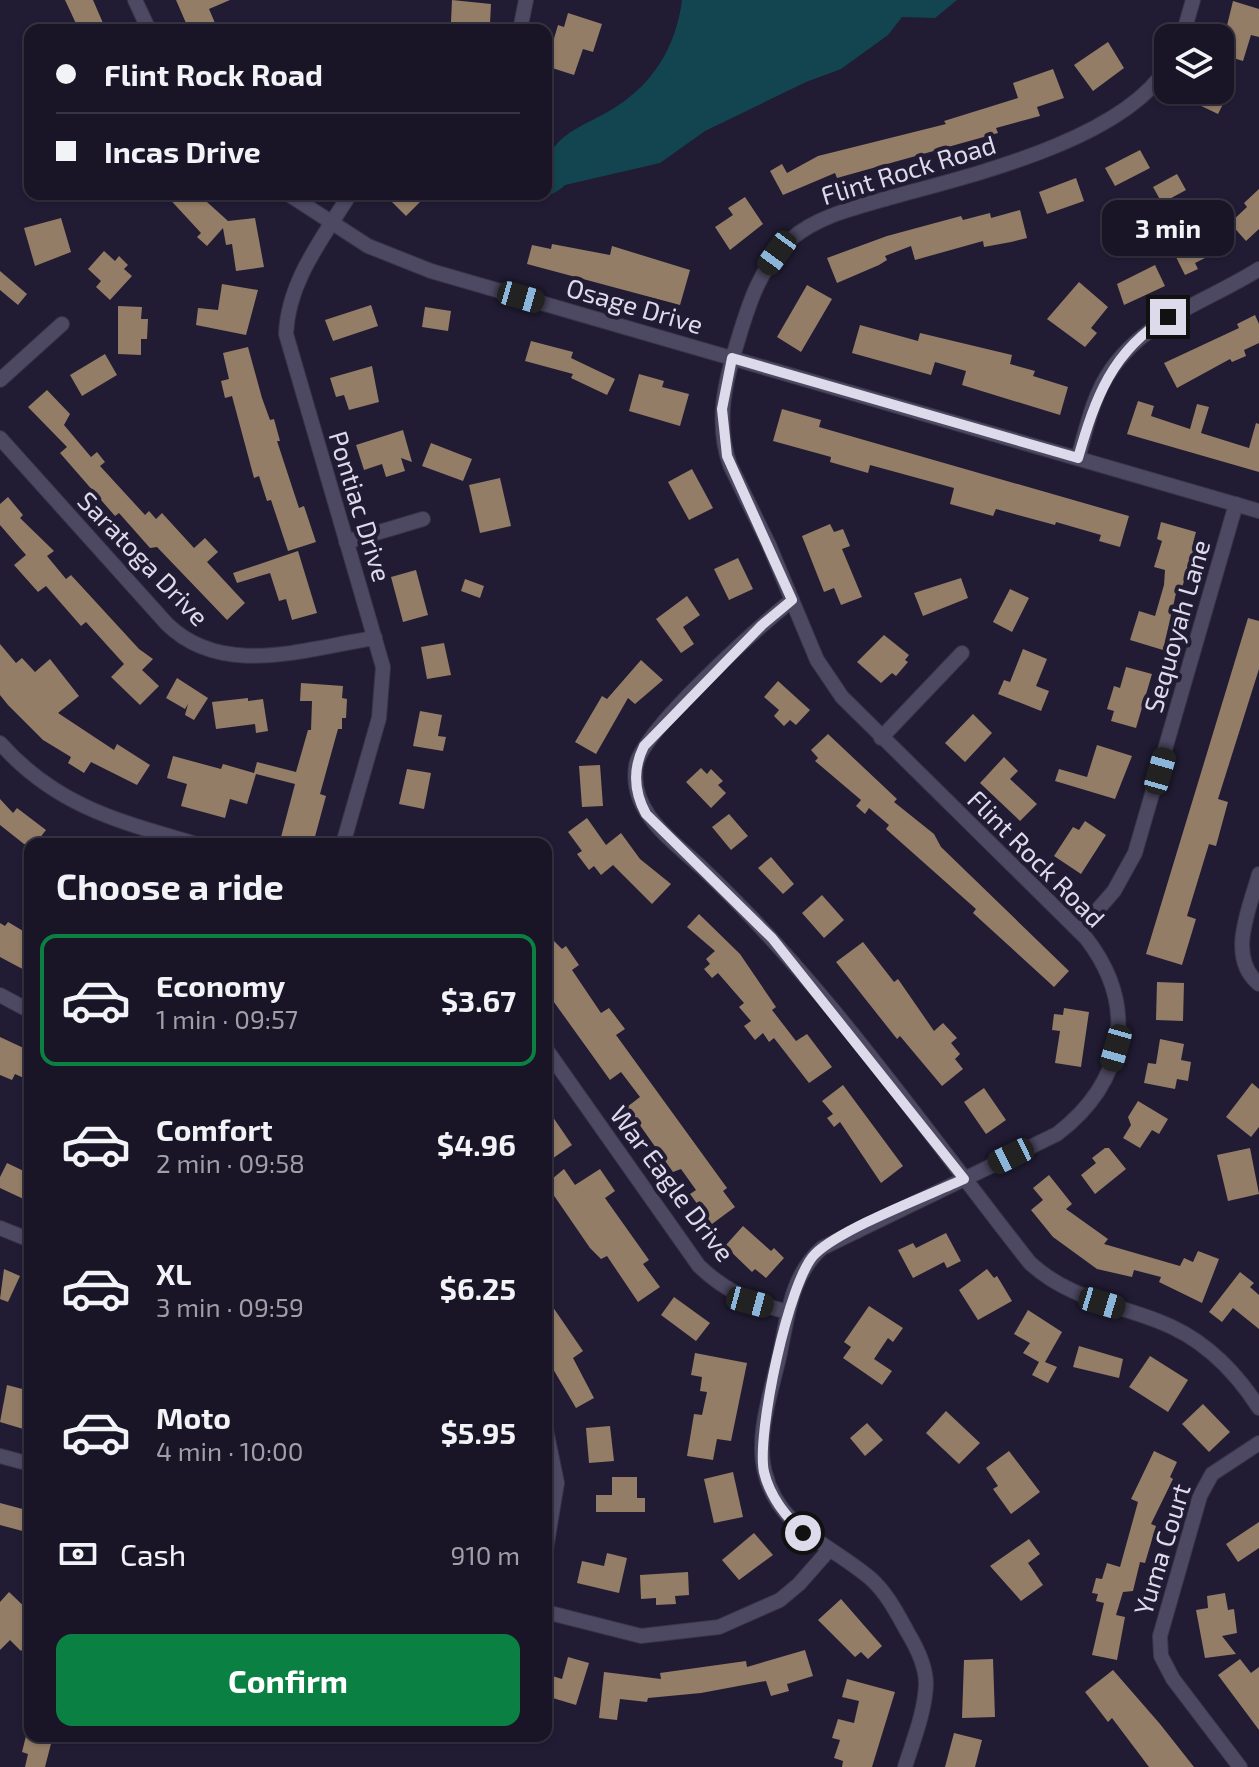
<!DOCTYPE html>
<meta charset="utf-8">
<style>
body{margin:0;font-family:"Exo 2",sans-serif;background:#221e2e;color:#f1f3f6;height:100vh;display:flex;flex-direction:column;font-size:30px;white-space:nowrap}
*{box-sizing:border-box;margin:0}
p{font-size:26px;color:#9f9fa7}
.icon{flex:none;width:44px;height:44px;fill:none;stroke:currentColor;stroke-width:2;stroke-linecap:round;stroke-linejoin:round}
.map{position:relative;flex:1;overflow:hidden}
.details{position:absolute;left:24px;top:838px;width:528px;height:904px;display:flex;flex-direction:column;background:#191526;border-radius:16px;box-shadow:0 2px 6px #0004,0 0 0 2px #373443}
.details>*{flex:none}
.guide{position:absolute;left:24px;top:24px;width:528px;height:176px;border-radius:16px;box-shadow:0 2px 6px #0004,0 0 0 2px #373443;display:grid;align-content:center;height:176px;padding:0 32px;background:#191526}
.buttons{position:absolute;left:1154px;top:24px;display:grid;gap:16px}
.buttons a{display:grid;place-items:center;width:80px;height:80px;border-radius:16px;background:#191526;box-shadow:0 2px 6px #0004,0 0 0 2px #373443;font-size:40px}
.end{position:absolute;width:36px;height:36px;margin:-18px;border:10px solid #dddbeb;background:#111;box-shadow:0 0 0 4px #111}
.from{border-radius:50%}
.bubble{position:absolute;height:56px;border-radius:16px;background:#191526;box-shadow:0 2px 6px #0004,0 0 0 2px #373443;font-size:26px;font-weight:700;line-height:56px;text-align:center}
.car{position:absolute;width:24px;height:48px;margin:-24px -12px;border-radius:10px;box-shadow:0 0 6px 2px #0007;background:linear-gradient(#222 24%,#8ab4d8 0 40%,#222 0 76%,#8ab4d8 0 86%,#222 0)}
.guide b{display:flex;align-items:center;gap:28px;height:76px;font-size:30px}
.guide b+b{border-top:2px solid #373443}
.guide i{width:20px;height:20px;background:#f1f3f6}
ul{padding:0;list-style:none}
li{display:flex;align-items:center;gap:24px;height:132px;margin:0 16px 12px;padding:0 16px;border:4px solid transparent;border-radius:16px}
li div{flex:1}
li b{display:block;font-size:30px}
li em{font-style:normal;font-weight:700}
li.current{border-color:#0b8043}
li>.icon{width:72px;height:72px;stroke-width:1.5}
h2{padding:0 32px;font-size:36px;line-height:96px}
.pay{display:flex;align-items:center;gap:20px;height:88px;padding:0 32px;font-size:30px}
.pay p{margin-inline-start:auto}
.primary-button{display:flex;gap:16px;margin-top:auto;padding:16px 32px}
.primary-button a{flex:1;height:92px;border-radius:16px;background:#0b8043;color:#fff;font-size:32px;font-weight:700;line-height:92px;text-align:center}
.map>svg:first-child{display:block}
.water{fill:#124550}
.building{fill:#947d66}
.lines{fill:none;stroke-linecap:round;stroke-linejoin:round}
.minor-casing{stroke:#393548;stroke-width:16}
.minor{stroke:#4d4963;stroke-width:14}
.route{stroke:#dddbeb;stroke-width:10}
.labels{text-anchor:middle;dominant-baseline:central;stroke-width:8;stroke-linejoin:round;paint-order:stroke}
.street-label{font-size:26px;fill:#dddbeb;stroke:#211c33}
</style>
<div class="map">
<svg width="1259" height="1767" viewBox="0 0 1259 1767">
<rect width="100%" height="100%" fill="#211c33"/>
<!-- water -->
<path class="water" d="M682,0h275l-22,18 -33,-1 -14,18 -47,34 -35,13 -101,49 -45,32 -95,22c-12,11 -24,15 -40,9h21c0,-9 -2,-22 0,-31 9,-30 42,-39 65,-53 42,-25 65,-63 71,-110z"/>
<!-- building -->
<g class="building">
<path d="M65,0h28l13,30h-27z"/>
<path d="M176,0h54l-21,9 9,21h-29z"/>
<path d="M452,0l39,4 -1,19 -39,-1z"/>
<path d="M1233,1l26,8v28l-8,-2 -8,26 -23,-7z"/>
<path d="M568,13l34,11 -9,28 -10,-3 -9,26 -25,-8 5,-14 -4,-1 8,-27 6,2z"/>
<path d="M1108,42l16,26 -31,23 -19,-26z"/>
<path d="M1053,69l11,29 -27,9 3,9 -44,12 2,5 -161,45 -2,-5 -52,22 -13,-24 12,-7 5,9 31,-17 128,-32 -2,-3 74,-23 -5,-15z"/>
<path d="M1202,90h28l-12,24 -23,-11z"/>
<path d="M1140,150l10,18 -35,18 -10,-18z"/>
<path d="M1177,174l9,16 -24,13 -9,-16z"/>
<path d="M1076,178l8,23 -37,13 -8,-22z"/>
<path d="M1259,189v40l-13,12 -16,-18 17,-16 -3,-4z"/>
<path d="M165,194h51l-9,8 21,19 27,-3 9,49 -28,4 -4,-27 -6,1 -3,-17 -16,18 -10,-9 4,-4z"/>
<path d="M384,194h44l-22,22z"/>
<path d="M745,197l18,27 -33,26 -15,-23 18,-12 -5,-7z"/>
<path d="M1020,210l7,28 -16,4 -27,5 -1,-6 -68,19 -4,-14 -26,10 2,4 -8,5 -42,18 -10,-25 60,-22 74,-20 2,4 27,-7 1,5z"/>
<path d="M61,218l10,34 -36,14 -11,-38z"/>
<path d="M1204,236l9,18 -18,9 3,6 -13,6 -12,-24z"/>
<path d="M552,244l58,11 2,-9 78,24 -10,35 -153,-41 5,-19 19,4z"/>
<path d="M104,251l11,10 4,-5 9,9 -4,4 8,7 -22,24 -14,-13 5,-6 -13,-12z"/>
<path d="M1155,265l10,21 -41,19 -7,-21z"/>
<path d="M0,271l27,23 -9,11 -18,-15z"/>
<path d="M1079,282l29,25 -17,21 6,5 -12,14 -38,-28z"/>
<path d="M222,284l36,6 -12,45 -50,-10 2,-17 20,2z"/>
<path d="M807,285l25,14 -31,53 -24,-15z"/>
<path d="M371,305l7,21 -45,15 -8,-21z"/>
<path d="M118,306l24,1 -1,12h7l-1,20h-6v16l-23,-1z"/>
<path d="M425,307l26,4 -3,20 -26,-4z"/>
<path d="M1255,315l4,9v19l-15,7 2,6 -14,6 -2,-3 -53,29 -13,-25 75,-35 -2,-4z"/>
<path d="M860,325l58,16 2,-8 92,22 -2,9 25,7 -2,5 35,11 -8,28 -98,-30 4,-14 -31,-9 -4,13 -79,-22z"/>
<path d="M531,341l42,11 -2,6 44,21 -8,16 -36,-17 2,-4 -48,-13z"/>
<path d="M248,347l14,51 8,22 4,-1 6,22h-3l22,67 5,-2 12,36 -28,9 -17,-51 -4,1 -8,-25 -5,2 -22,-82 -7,2 -4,-17 8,-2 -6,-26z"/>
<path d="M105,354l12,21 -35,21 -12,-21z"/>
<path d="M372,366l7,36 -30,8 -5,-15 -8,2 -6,-19z"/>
<path d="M639,374l25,7 -2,6 27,7 -9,32 -51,-15z"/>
<path d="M47,390l23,24 -6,11 27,32 6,-5 8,10 -5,4 45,49 4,-4 7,8 6,-6 32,35 11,-10 13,14 -11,10 38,41 -18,17 -70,-73 -7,1 -31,-35 -4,3 -55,-63 7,-6 -39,-40z"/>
<path d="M1138,401l16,5 -3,10 39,13 7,-25 12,3 -8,26 48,15 7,-25 3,1v48l-132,-38z"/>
<path d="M782,409l39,11 -2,7 310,89 -9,31 -21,-6 2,-6 -45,-13 -1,3 -59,-16 -3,7 -43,-12 4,-16 -84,-23 -2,8 -38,-11 1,-5 -58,-16z"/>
<path d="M403,430l9,32 -11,-4 4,13 -19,6 -4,-13 -18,6 -8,-25z"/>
<path d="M431,443l41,16 -9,22 -41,-15z"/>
<path d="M692,469l21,39 -24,12 -21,-38z"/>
<path d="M500,478l11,48 -31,7 -11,-48z"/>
<path d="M8,497l15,18 -3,3 34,33 -7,5 19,23 5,-4 68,74 14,10 -11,11 17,16 -19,19 -29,-28 13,-13 -38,-42 -5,4 -35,-40 -8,6 -24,-27 12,-10 -26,-30v-21z"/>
<path d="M1161,522l35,10 -3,11 4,1 -16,46 -4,-1 -14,61 -33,-10 9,-29 16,5 9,-31 1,-15 -11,-3 8,-26 -5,-2z"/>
<path d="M830,524l4,8 9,-3 7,17 -8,3 20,48 -21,8 -7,-17 -10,4 -22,-56z"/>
<path d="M298,551l19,62 -25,7 -6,-21 -7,2 -9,-28 -33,10 -4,-10z"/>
<path d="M738,558l15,31 -24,11 -15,-31z"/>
<path d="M416,570l12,45 -25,7 -12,-45z"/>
<path d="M961,578l7,20 -45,18 -9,-23z"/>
<path d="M465,579l19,7 -4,12 -19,-7z"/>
<path d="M1010,589l19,9 -17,34 -19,-10z"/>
<path d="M687,596l13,19 -17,12 11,17 -13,9 -25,-34z"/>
<path d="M1248,618l11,3v48l-41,130 10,3 -12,44 -7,-2 -22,72 9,3 -14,46 -36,-11z"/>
<path d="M884,635l25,20 -4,5 3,2 -12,14 -4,-3 -11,10 -24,-21z"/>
<path d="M444,643l7,32 -24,4 -6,-32z"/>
<path d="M0,644l16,19 6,-5 13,14 15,-13 29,37 -21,17 56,37 3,-6 33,21 -13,20 -46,-23 -7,11 -16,-10 3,-6 -28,-17 -35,-35 -8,-10z"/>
<path d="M1023,649l24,10 -11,27 13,5 -8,20 -43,-17 6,-14 6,2z"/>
<path d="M641,660l22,20 -28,24 -7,-6 -32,56 -21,-12 27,-46 5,3z"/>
<path d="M1126,667l26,7 -16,54 -25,-7 3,-10 -7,-2 7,-23 6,2z"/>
<path d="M177,678l31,20 -14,22 -9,-5 3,-11 -3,5 -19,-11z"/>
<path d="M778,681l32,29 -14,15 -6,-5 -6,6 -10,-10 5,-6 -15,-13z"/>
<path d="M301,683l42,3 -1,12 5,1 -1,19h-4v11h-4l-18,65 6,2 -13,48 -32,-7 14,-53 -39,-10 -9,30 -17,-5 -5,19 -44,-12 6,-22 -20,-6 6,-22 48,13 2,-5 31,9 3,-11 39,10 12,-42h3l1,-29h-12z"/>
<path d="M248,698v3l15,-2 5,32 -12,2 -1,-9 -39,5 -4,-27z"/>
<path d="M420,711l22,4 -4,21 8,1 -3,14 -30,-5z"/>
<path d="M973,714l19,19 -27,29 -20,-19z"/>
<path d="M828,734l69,65 -3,3 40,32 7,13 128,124 -15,16 -81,-74 3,-4 -90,-80 3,-4 -20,-17 -4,6 -9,-8 5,-6 -46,-39 3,-3 -7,-8z"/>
<path d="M1097,745l35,11 -17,43 -60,-18 4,-12 28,8z"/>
<path d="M1004,757l14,14 -8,8 27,25 -17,17 -40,-38z"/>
<path d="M600,765l3,41 -21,1 -3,-41z"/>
<path d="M701,768l6,6 4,-5 12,12 -5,4 8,8 -15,15 -25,-26z"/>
<path d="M407,769l24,4 -7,36 -25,-5z"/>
<path d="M0,799l13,14 4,-5 29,22 -11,14h-11l-24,-19z"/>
<path d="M729,814l19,22 -17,14 -19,-23z"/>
<path d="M587,818l19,27 15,-12 19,26 31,25 -19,20 -39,-39 -12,10 -7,-9 -5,4 -12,-16 5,-3 -14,-19z"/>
<path d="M1085,821l21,14 -25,39 -27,-18 19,-29 6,3z"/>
<path d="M771,857l23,27 -11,10 -25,-26z"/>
<path d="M822,895l22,25 -20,18 -22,-25z"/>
<path d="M699,914l41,40 36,53 -4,3 24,31 11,-7 25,33 -23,16 -35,-45 -5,4 -6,-9 -8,7 -11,-14 7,-5 -12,-14 5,-4 -26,-30 -6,5 -8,-9 6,-5 -4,-5 9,-8 -28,-24z"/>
<path d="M8,922l22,13v38l-30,-16v-34l5,3z"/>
<path d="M546,933l16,16 4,-3 13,19 -7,5 29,43 8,-5 16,21 -9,6 111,153 -4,3 12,16 -23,17 -22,-30 6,-4 -15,-21 -8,3 -46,-65 13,-10 -19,-25 -11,8 -64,-89z"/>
<path d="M863,942l31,40 4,-3 36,52 9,-8 14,15 -6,5 9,11 -5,5 8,10 -21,17 -42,-50 -3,3 -61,-77z"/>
<path d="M1157,982l27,1 -1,38 -27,-1z"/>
<path d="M1064,1008l25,4 -8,55 -26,-4 5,-32 -8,-1 2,-16 9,1z"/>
<path d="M0,1037l30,14 -4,28 -11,-5 -3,6 -12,-5z"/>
<path d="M1160,1039l24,5 -3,16 10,2 -3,19 -11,-2 -2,10 -31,-6 4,-20 8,1z"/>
<path d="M1252,1083l7,6v38l-8,10 -25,-20z"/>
<path d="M843,1085l60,81 -22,17 -41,-61 -6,5 -7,-9 6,-4 -11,-13z"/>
<path d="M984,1088l22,32 -20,14 -22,-32z"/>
<path d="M1138,1101l30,18 -9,15 -7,-4 -12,18 -17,-10 8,-13 -3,-8z"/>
<path d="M546,1107l26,38 -26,18z"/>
<path d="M1105,1148h4l17,21 -31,25 -14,-19 15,-12 -4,-5z"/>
<path d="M1250,1148l9,46 -31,7 -11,-46z"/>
<path d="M7,1163l23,11v28l-30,-14v-11z"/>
<path d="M564,1169l11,16 25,-16 15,22 -10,7 44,62 -6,4 17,23 -22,15 -31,-46 -6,3 -11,-11 -44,-64z"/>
<path d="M1049,1175l23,29 -6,5 42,30 -4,5 76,22 4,-8 9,4 5,-11 21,8 -17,44 -43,-21 2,-5 -27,-7 -2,7 -35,-8 -44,-32 -22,-27 12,-10 -10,-12z"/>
<path d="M743,1226l28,25 3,-3 10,10 -18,20 -11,-9 -3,3 -27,-26z"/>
<path d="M946,1233l15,28 -14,7 -3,-6 -31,16 -15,-28 15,-7 3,5z"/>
<path d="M4,1269l16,7 -12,26 -8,-3z"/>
<path d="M987,1269l7,9 3,-2 15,25 -34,19 -19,-30z"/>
<path d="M1240,1272l14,11 -4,4 9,8v34l-26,-21 -11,14 -13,-10z"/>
<path d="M546,1297l37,54 -10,7 21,40 -18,10 -30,-51 7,-7 -7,-9z"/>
<path d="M674,1297l36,26 -14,18 -35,-26z"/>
<path d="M869,1306l34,22 -10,14 -5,-4 -14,21 18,12 -10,14 -39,-27 8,-11 -7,-5z"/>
<path d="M1028,1310l34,22 -17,30 12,5 -9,16 -16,-8 7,-13 -16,-9 7,-10 -16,-9z"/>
<path d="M1079,1346l44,13 -4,19 -46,-11z"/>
<path d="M695,1353l52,10 -16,78 -14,-2 -4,21 -26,-4 7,-42 8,1 5,-23 -7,-1 2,-14 -11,-2z"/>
<path d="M1150,1356l38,24 -20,32 -39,-25z"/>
<path d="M7,1385l23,6v40l-30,-9z"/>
<path d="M1203,1404l27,28 -21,20 -27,-28z"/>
<path d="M946,1411l34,32 -21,21 -33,-31z"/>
<path d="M867,1423l16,17 -18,16 -15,-18z"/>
<path d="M610,1426l4,35 -25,2 -3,-35z"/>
<path d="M1009,1451l31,41 -29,22 -18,-25 5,-3 -12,-18z"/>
<path d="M1154,1451l23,11 -7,15 3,2 -22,45 5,2 -11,37 -5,-1 -7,29 -10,1 -7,23 9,2 -8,43 -25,-5 12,-52 -8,-2 2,-7 -6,-1 4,-15 6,1 5,-16 13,4 18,-65 -7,-3z"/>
<path d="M733,1472l10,45 -29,6 -10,-44z"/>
<path d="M612,1477h25v21h8v14h-49v-17h16z"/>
<path d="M0,1503l30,8v22l-30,-8z"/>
<path d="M1259,1522v26l-21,14 -12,-18z"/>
<path d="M754,1533l19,22 -34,25 -17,-20z"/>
<path d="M1029,1539l11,15 -12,9 15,22 -22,16 -31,-35z"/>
<path d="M607,1553l20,5 -8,35 -42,-10 5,-22 22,5z"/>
<path d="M688,1572l1,23 -14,1 1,8 -20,1v-7l-15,1 -1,-24z"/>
<path d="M9,1592l21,20v29l-9,10 -11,-11 -10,10v-48z"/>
<path d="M1225,1593l3,17 6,-1 3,24 -15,3 14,18 -31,4 -9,-48 12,-2 -1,-12z"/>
<path d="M841,1599l41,47 -14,13 -7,-7 -6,5 -37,-37z"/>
<path d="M805,1650l8,26 -26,8 2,7 -18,5 -5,-15 -65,12 -53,5 -1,4 -27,-3 -3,21 -18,-2 5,-46 57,7 -1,-6 86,-12 1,6z"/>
<path d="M568,1657l21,6 -13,42 -30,-9v-22l16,5z"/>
<path d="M993,1659l2,58 -33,1 2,-58z"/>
<path d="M1240,1659l11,14 8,-6v63l-41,-55z"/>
<path d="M1113,1670l47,54 34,43h-45l-37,-49 -4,4 -23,-30z"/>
<path d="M847,1679l48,13 -23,75h-30l1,-6 -9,-3 6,-18 -8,-2 6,-19 16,4 5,-22 -17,-4z"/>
<path d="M954,1733l28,7 -7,27h-30z"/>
<path d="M26,1736h27l-8,31h-20l3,-13 -6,-2z"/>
</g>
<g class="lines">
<defs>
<g id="minor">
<path d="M135,0l14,30"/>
<path d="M520,30l6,-30"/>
<path d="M1182,38l11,-38"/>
<path d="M288,194l80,52 63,25 828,240"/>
<path d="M0,380l62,-56"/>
<path d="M0,438l167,186c56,55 140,24 208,14"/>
<path d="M1078,458c7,-25 13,-52 25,-75 33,-62 101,-79 156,-114"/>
<path d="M346,542l77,-23"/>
<path d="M792,600c-33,27 -150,130 -156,166 -7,46 36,74 66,102 123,116 223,262 328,395 38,35 82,40 128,58 43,16 76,48 101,87"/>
<path d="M881,738l81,-85"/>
<path d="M0,743c56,63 118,78 196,101"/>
<path d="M343,844l36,-126 4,-51 -97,-333c2,-53 37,-96 64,-140"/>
<path d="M1259,874c-9,34 -33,83 0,110"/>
<path d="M1079,931l35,-40 21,-38 101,-349"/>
<path d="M0,995l30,16"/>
<path d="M546,1049l153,217c27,26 54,37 89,46"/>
<path d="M0,1228l30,12"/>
<path d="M546,1430l11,53 -11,66"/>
<path d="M0,1456l30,8"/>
<path d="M546,1612l95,24 78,-9 61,-27 19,-16 30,-34"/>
<path d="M905,1767c8,-26 20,-55 21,-83 0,-18 -9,-36 -18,-51 -11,-20 -21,-40 -38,-55 -40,-34 -91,-49 -105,-105 -10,-38 7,-83 15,-120 8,-38 11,-78 42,-105l235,-114c68,-52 82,-127 29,-196l-244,-241 -25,-37 -48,-115 -39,-80c-15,-42 -5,-84 8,-125 11,-37 23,-75 53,-101 28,-24 67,-32 101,-42 80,-22 231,-57 276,-131"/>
<path d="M1240,1767l-67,-88 -12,-23 -1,-20 40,-140 12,-22 47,-31"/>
</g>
</defs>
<!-- minor casing -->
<use href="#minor" class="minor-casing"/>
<!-- minor -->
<use href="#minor" class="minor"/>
</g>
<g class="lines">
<!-- route -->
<path class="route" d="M803,1533c-18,-18 -33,-36 -39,-61 -8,-37 25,-193 51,-218 27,-26 112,-58 149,-75l-192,-241 -126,-124c-12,-22 -14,-44 -2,-68l118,-121 30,-25 -65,-144 -5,-47 10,-51 346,100c17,-59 34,-108 90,-141"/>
</g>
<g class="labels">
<!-- street labels -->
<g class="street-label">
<text transform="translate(908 169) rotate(-17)">Flint Rock Road</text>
<text transform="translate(635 305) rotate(16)">Osage Drive</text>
<text transform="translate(361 506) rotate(73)">Pontiac Drive</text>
<text transform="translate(144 558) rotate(46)">Saratoga Drive</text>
<text transform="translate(1176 626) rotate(-74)">Sequoyah Lane</text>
<text transform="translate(1037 858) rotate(45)">Flint Rock Road</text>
<text transform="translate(673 1183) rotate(53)">War Eagle Drive</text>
<text transform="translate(1161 1549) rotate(-73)">Yuma Court</text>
</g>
</g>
</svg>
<div class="buttons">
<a><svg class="icon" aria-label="layers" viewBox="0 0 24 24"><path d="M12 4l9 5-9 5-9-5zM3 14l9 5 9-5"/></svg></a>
</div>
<i class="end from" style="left:803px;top:1533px"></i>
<i class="end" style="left:1168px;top:317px"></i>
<div class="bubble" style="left:1102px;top:200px;width:132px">3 min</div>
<i class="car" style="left:777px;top:253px;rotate:216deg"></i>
<i class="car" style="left:521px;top:297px;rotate:106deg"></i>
<i class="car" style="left:1160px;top:771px;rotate:16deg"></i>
<i class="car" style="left:1116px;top:1048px;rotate:196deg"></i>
<i class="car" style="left:1011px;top:1156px;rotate:244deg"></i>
<i class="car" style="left:750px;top:1302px;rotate:105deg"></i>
<i class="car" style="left:1102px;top:1303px;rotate:107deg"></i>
<div class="guide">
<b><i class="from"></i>Flint Rock Road</b>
<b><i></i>Incas Drive</b>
</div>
<section class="details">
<h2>Choose a ride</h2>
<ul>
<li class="current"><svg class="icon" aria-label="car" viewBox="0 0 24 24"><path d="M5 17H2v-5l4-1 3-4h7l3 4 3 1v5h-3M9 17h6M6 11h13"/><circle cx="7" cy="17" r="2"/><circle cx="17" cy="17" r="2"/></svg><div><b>Economy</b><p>1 min · 09:57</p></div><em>$3.67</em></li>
<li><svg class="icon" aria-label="car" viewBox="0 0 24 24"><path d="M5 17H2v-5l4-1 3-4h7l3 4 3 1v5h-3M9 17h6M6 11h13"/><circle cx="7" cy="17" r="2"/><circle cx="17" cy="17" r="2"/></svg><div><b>Comfort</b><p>2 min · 09:58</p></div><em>$4.96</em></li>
<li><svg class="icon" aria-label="car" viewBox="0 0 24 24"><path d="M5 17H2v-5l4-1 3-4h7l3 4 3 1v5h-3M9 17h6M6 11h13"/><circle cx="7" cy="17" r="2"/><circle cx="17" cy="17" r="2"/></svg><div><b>XL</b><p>3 min · 09:59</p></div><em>$6.25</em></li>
<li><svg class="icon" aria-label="car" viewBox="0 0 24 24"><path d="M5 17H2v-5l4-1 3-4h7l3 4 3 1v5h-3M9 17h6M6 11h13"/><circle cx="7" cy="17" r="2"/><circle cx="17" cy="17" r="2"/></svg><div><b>Moto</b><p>4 min · 10:00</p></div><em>$5.95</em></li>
</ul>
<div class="pay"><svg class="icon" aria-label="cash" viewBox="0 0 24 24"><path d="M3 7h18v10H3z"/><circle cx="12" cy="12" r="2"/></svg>Cash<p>910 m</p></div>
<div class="primary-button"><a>Confirm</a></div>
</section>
</div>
